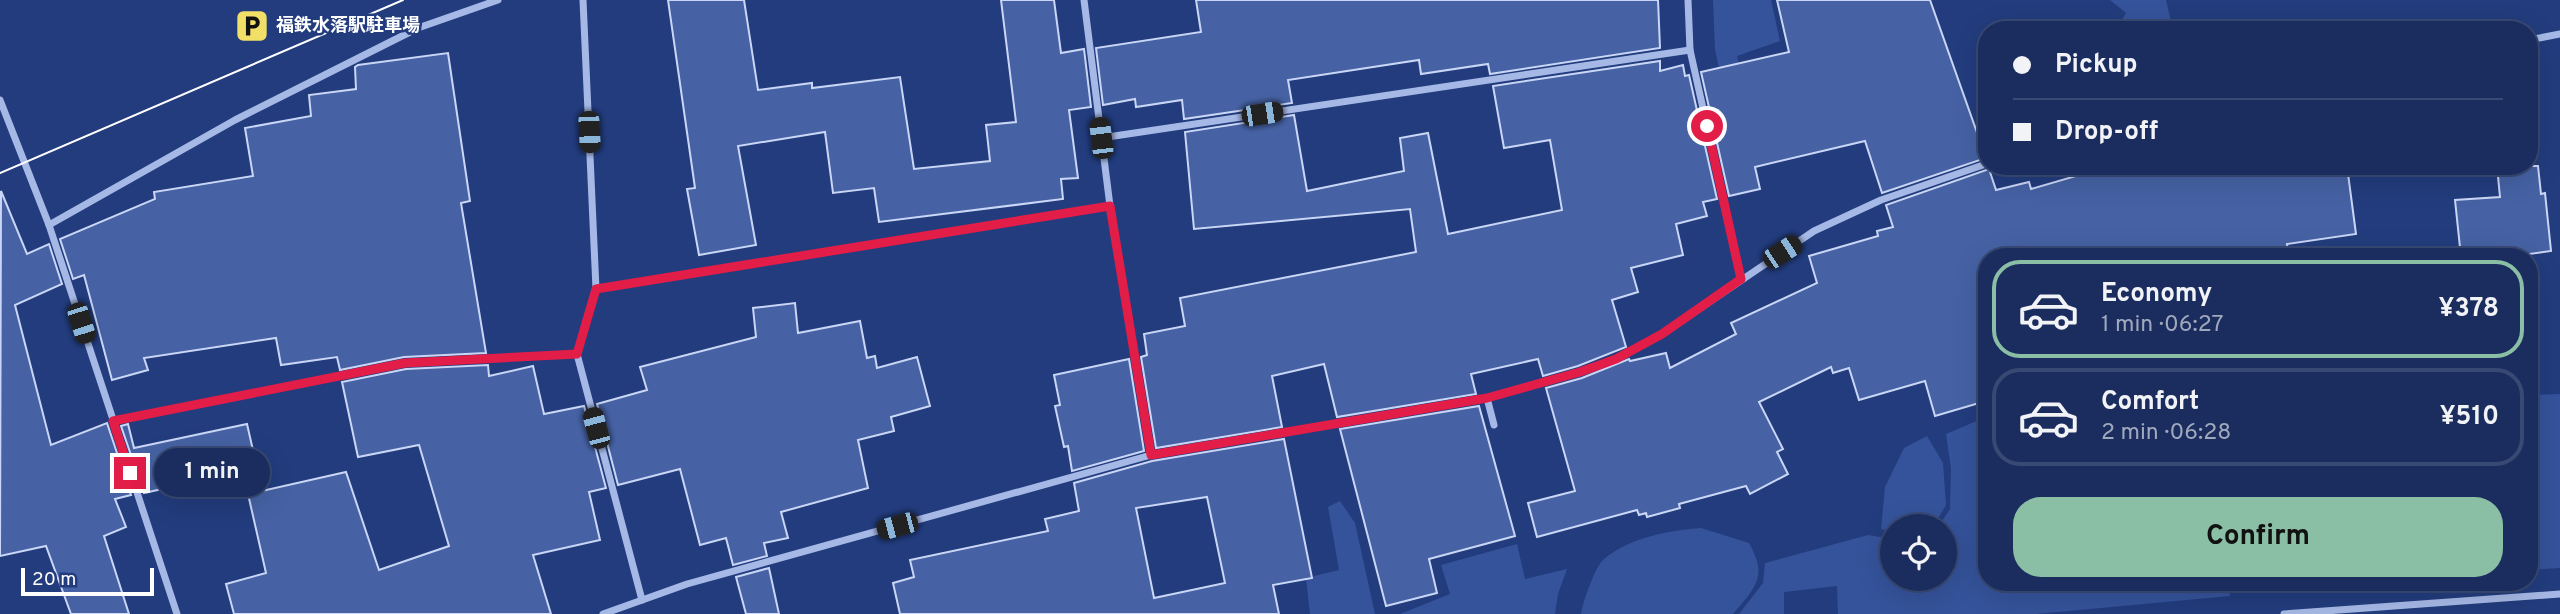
<!DOCTYPE html>
<meta charset="utf-8">
<style>
body{margin:0;font-family:Overpass,"Noto Sans JP",sans-serif;background:#273967;color:#f1f3f6;height:100vh;display:flex;flex-direction:column;font-size:26px;white-space:nowrap}
*{box-sizing:border-box;margin:0}
p{font-size:23px;color:#9fa8bc}
.icon{flex:none;width:38px;height:38px;fill:none;stroke:currentColor;stroke-width:2;stroke-linecap:round;stroke-linejoin:round}
.map{position:relative;flex:1;overflow:hidden}
.details{position:absolute;left:1978px;top:248px;width:560px;height:343px;display:flex;flex-direction:column;background:#1a2d5e;border-radius:28px;box-shadow:0 7px 28px #0002,0 0 0 2px #384973}
.details>*{flex:none}
.hud{position:absolute;left:1978px;top:21px;width:560px;height:154px;border-radius:28px;box-shadow:0 7px 28px #0002,0 0 0 2px #384973;display:grid;align-content:center;height:154px;padding:0 35px;background:#1a2d5e}
.buttons{position:absolute;left:1880px;top:514px;display:grid;gap:14px}
.buttons a{display:grid;place-items:center;width:77px;height:77px;border-radius:50%;background:#1a2d5e;box-shadow:0 7px 28px #0002,0 0 0 2px #384973;font-size:35px}
.scale{position:absolute;left:21px;bottom:18px;width:133px;box-sizing:border-box;padding-left:7px;border:4px solid #fff;border-top:0;font-size:19px;line-height:24px;white-space:nowrap;color:#fff;-webkit-text-stroke:5px #223c7d;paint-order:stroke}
.end{position:absolute;width:32px;height:32px;margin:-16px;border:9px solid #e11d48;background:#fff;box-shadow:0 0 0 4px #fff}
.from{border-radius:50%}
.bubble{position:absolute;height:49px;border-radius:24px;background:#1a2d5e;box-shadow:0 7px 28px #0002,0 0 0 2px #384973;font-size:23px;font-weight:700;line-height:49px;text-align:center}
.car{position:absolute;width:21px;height:42px;margin:-21px -10px;border-radius:9px;box-shadow:0 0 5px 2px #0007;background:linear-gradient(#222 24%,#8ab4d8 0 40%,#222 0 76%,#8ab4d8 0 86%,#222 0)}
.hud b{display:flex;align-items:center;gap:24px;height:66px;font-size:26px}
.hud b+b{border-top:2px solid #384973}
.hud i{width:18px;height:18px;background:#f1f3f6}
ul{padding:12px 0 0;list-style:none}
li{display:flex;align-items:center;gap:21px;height:98px;margin:0 14px 10px;padding:0 21px;border:4px solid #384973;border-radius:28px}
li div{flex:1}
li b{display:block;font-size:26px}
li em{font-style:normal;font-weight:700}
li.on{border-color:#8abfa5}
li>.icon{width:63px;height:63px;stroke-width:1.5}
.cta{display:flex;gap:14px;margin-top:auto;padding:14px 35px}
.cta a{flex:1;height:80px;border-radius:28px;background:#8abfa5;color:#111;font-size:28px;font-weight:700;line-height:80px;text-align:center}
.map>svg:first-child{display:block}
.green{fill:#35539b}
.building{fill:#4662a4;stroke:#c9d6f5;stroke-width:2;fill-rule:evenodd}
.lines{fill:none;stroke-linecap:round;stroke-linejoin:round}
.street{stroke:#a6b9e6;stroke-width:7}
.tram{stroke:#fff;stroke-width:2}
.route{stroke:#e11d48;stroke-width:9}
.labels{text-anchor:middle;dominant-baseline:central;stroke-width:5;stroke-linejoin:round;paint-order:stroke}
.poi-label{font-size:18px;font-weight:bold;fill:#fff;stroke:#223c7d;text-anchor:start}
</style>
<div class="map">
<svg width="2560" height="614" viewBox="0 0 2560 614">
<rect width="100%" height="100%" fill="#223c7d"/>
<!-- green -->
<g class="green">
<path d="M1713,0h58l9,41 -43,15 10,43 -20,5 -12,-54z"/>
<path d="M2110,0h56l7,30h-57l10,-17z"/>
<path d="M2560,394v174l-31,2v-175z"/>
<path d="M1986,417v166h242l2,13 -194,18h-198l-1,-28 -53,6v22h-45l24,-31 2,-20 103,-28 24,4v40h52v-52h-6l12,-18 1,-40 -5,-35z"/>
<path d="M1927,436l16,27 3,42 -13,22h-41v5l-11,-3 4,-42 19,-39z"/>
<path d="M1340,501l15,22 20,91h-65l-4,-36 33,-8 -11,-63z"/>
<path d="M1701,528l48,15c19,33 7,44 -16,71h-152c2,-12 14,-48 23,-55 27,-22 63,-28 97,-31z"/>
<path d="M1517,544l8,35 42,-10 -9,25 -3,20h-155l50,-20 -9,-29z"/>
</g>
<!-- building -->
<g class="building">
<path d="M668,0h76l14,90 54,-7v5l88,-11 14,92 76,-8 -4,-36 30,-3 -15,-122h53l7,53 23,-4 7,58 -22,3 9,68 -17,1 2,20 -184,23 -5,-34 -41,5 -8,-61 -87,14 18,99 -57,10 -12,-66 8,-1z"/>
<path d="M1196,0h462l2,48 -170,26 -2,-10 -67,10 -2,-14 -131,20 4,23 -108,16 -2,-19 -46,7 -1,-8 -32,6 -7,-57 105,-16z"/>
<path d="M1777,0h153l56,158 -104,35 -17,-52 -110,26 5,22 -31,7 -28,-124 88,-20z"/>
<path d="M448,53l22,148 -9,2 25,150 -82,4 -64,13 -3,-13 -56,8 -5,-27 -132,20 4,12 -36,10 -28,-105 -11,4 -13,-40 95,-40 -1,-7 99,-16 -8,-48 66,-12 -2,-21 47,-6 -1,-22 3,-2z"/>
<path d="M1660,61v10l23,-6 2,11 4,-1 28,124 -14,3 4,14 -31,8 7,31 -52,13 7,24 -26,8 14,47 -48,19 -35,10 -5,-17 -67,15 5,20 -139,23 -13,-53 -52,12 10,51 -126,21 -15,-91 6,-2 -3,-21 41,-8 -5,-28 236,-46 -6,-43 -216,20 -9,-97 109,-17 13,76 97,-20 -4,-33 28,-5 20,101 114,-24 -12,-70 -46,8 -11,-62z"/>
<path d="M2110,166h237l9,68 -69,10 2,13h-303v144l-51,15 -10,-35 -66,19 -10,-32 -16,5 -2,-6 -72,35 24,47 -6,3 11,22 -38,20 -4,-8 -67,18 1,4 -33,9 -1,-4 -7,2 -2,-5 -100,27 -9,-34 47,-12 -29,-103 36,-10 47,-19 1,2 36,-8 4,15 66,-34 -5,-11 86,-40 -8,-27 69,-20 -1,-5 16,-4 -7,-22 103,-36 7,21 33,-8 2,7z"/>
<path d="M2497,166h41l3,28 4,-1 6,58 -22,3v3h-68l-6,-57 45,-3z"/>
<path d="M1,191l26,63 22,-10 13,40 -47,21 36,140 56,-22 24,72 -16,4 11,28 -22,9 25,78h-58l-25,-68 -46,10z"/>
<path d="M795,303l3,30 62,-12 7,37 8,-2 2,12 40,-11 13,49 -39,11 3,14 -36,9 10,48 -87,24 7,26 -24,5 3,13 -34,9 -7,-27 -26,7 -20,-76 -62,16 -21,-81 50,-14 -7,-23 116,-30 -3,-29z"/>
<path d="M1129,359l15,92 -72,20 -4,-25 -4,1 -9,-41 5,-1 -6,-30z"/>
<path d="M488,365l1,11 44,-10 11,48 40,-8 22,82 -17,4 11,48 -67,15 18,59h-317l-8,-30 40,-11 -18,-79 98,-22 33,98 70,-24 -30,-101 -61,12 -16,-75 64,-13z"/>
<path d="M1479,406l36,130 -86,23 8,34 -51,13 -46,-177z"/>
<path d="M128,424l6,24 113,-24 10,44 -113,25 -23,-67z"/>
<path d="M1284,439l28,139 -39,7 6,29h-379l-7,-31 21,-6 -4,-17 138,-29 -3,-12 34,-8 -5,-28 78,-22zM1207,497l18,86 -71,15 -18,-90z"/>
<path d="M769,568l10,46h-33l-10,-37z"/>
</g>
<g class="lines">
<!-- street -->
<g class="street">
<path d="M583,0l13,289"/>
<path d="M1084,0l26,206 41,249"/>
<path d="M1688,0l2,50 51,229"/>
<path d="M2529,40l31,-6"/>
<path d="M0,100l49,125 128,389"/>
<path d="M1101,138l589,-88"/>
<path d="M49,225l186,-105 183,-92 80,-28"/>
<path d="M577,354l65,246"/>
<path d="M1487,398l7,27"/>
<path d="M113,421l292,-58 172,-9 19,-65 514,-83"/>
<path d="M603,614l84,-30 464,-129 336,-57 93,-26 36,-13 46,-25 152,-103 67,-31 105,-36"/>
<path d="M2284,614l276,-20"/>
</g>
<!-- tram -->
<path class="tram" d="M0,173l403,-173"/>
</g>
<g class="lines">
<!-- route -->
<path class="route" d="M130,473l-17,-52 292,-58 172,-9 19,-65 514,-83 41,249 336,-57 93,-26 36,-13 46,-25 79,-55 -34,-153"/>
</g>
<!-- icons -->
<defs>
<symbol id="parking-square" viewBox="-11 -11 22 22"><rect x="-9" y="-9" width="18" height="18" rx="4" fill="#f2df68" stroke="#223c7d"/><path d="M-3.5-5.5H1a3.5 3.5 0 0 1 0 7H-1V5.5H-3.5ZM-1-3.4V-.6H.8a1.4 1.4 0 0 0 0-2.8Z" fill="#111"/></symbol>
</defs>
<g fill-rule="evenodd">
<use href="#parking-square" x="233" y="7" width="38" height="38"/>
</g>
<g class="labels">
<!-- poi labels -->
<g class="poi-label">
<text x="276" y="26">福鉄水落駅駐車場</text>
</g>
</g>
</svg>
<div class="buttons">
<a><svg class="icon" aria-label="locate" viewBox="0 0 24 24"><circle cx="12" cy="12" r="6"/><path d="M12 2v4M12 18v4M2 12h4M18 12h4"/></svg></a>
</div>
<div class="scale">20 m</div>
<i class="end from" style="left:1707px;top:126px"></i>
<i class="end" style="left:130px;top:473px"></i>
<div class="bubble" style="left:154px;top:448px;width:116px">1 min</div>
<i class="car" style="left:1262px;top:114px;rotate:81deg"></i>
<i class="car" style="left:589px;top:132px;rotate:177deg"></i>
<i class="car" style="left:1101px;top:138px;rotate:353deg"></i>
<i class="car" style="left:1782px;top:252px;rotate:57deg"></i>
<i class="car" style="left:81px;top:323px;rotate:162deg"></i>
<i class="car" style="left:596px;top:428px;rotate:345deg"></i>
<i class="car" style="left:897px;top:526px;rotate:255deg"></i>
<div class="hud">
<b><i class="from"></i>Pickup</b>
<b><i></i>Drop-off</b>
</div>
<section class="details">
<ul>
<li class="on"><svg class="icon" aria-label="car" viewBox="0 0 24 24"><path d="M5 17H2v-5l4-1 3-4h7l3 4 3 1v5h-3M9 17h6M6 11h13"/><circle cx="7" cy="17" r="2"/><circle cx="17" cy="17" r="2"/></svg><div><b>Economy</b><p>1 min · 06:27</p></div><em>¥378</em></li>
<li><svg class="icon" aria-label="car" viewBox="0 0 24 24"><path d="M5 17H2v-5l4-1 3-4h7l3 4 3 1v5h-3M9 17h6M6 11h13"/><circle cx="7" cy="17" r="2"/><circle cx="17" cy="17" r="2"/></svg><div><b>Comfort</b><p>2 min · 06:28</p></div><em>¥510</em></li>
</ul>
<div class="cta"><a>Confirm</a></div>
</section>
</div>
